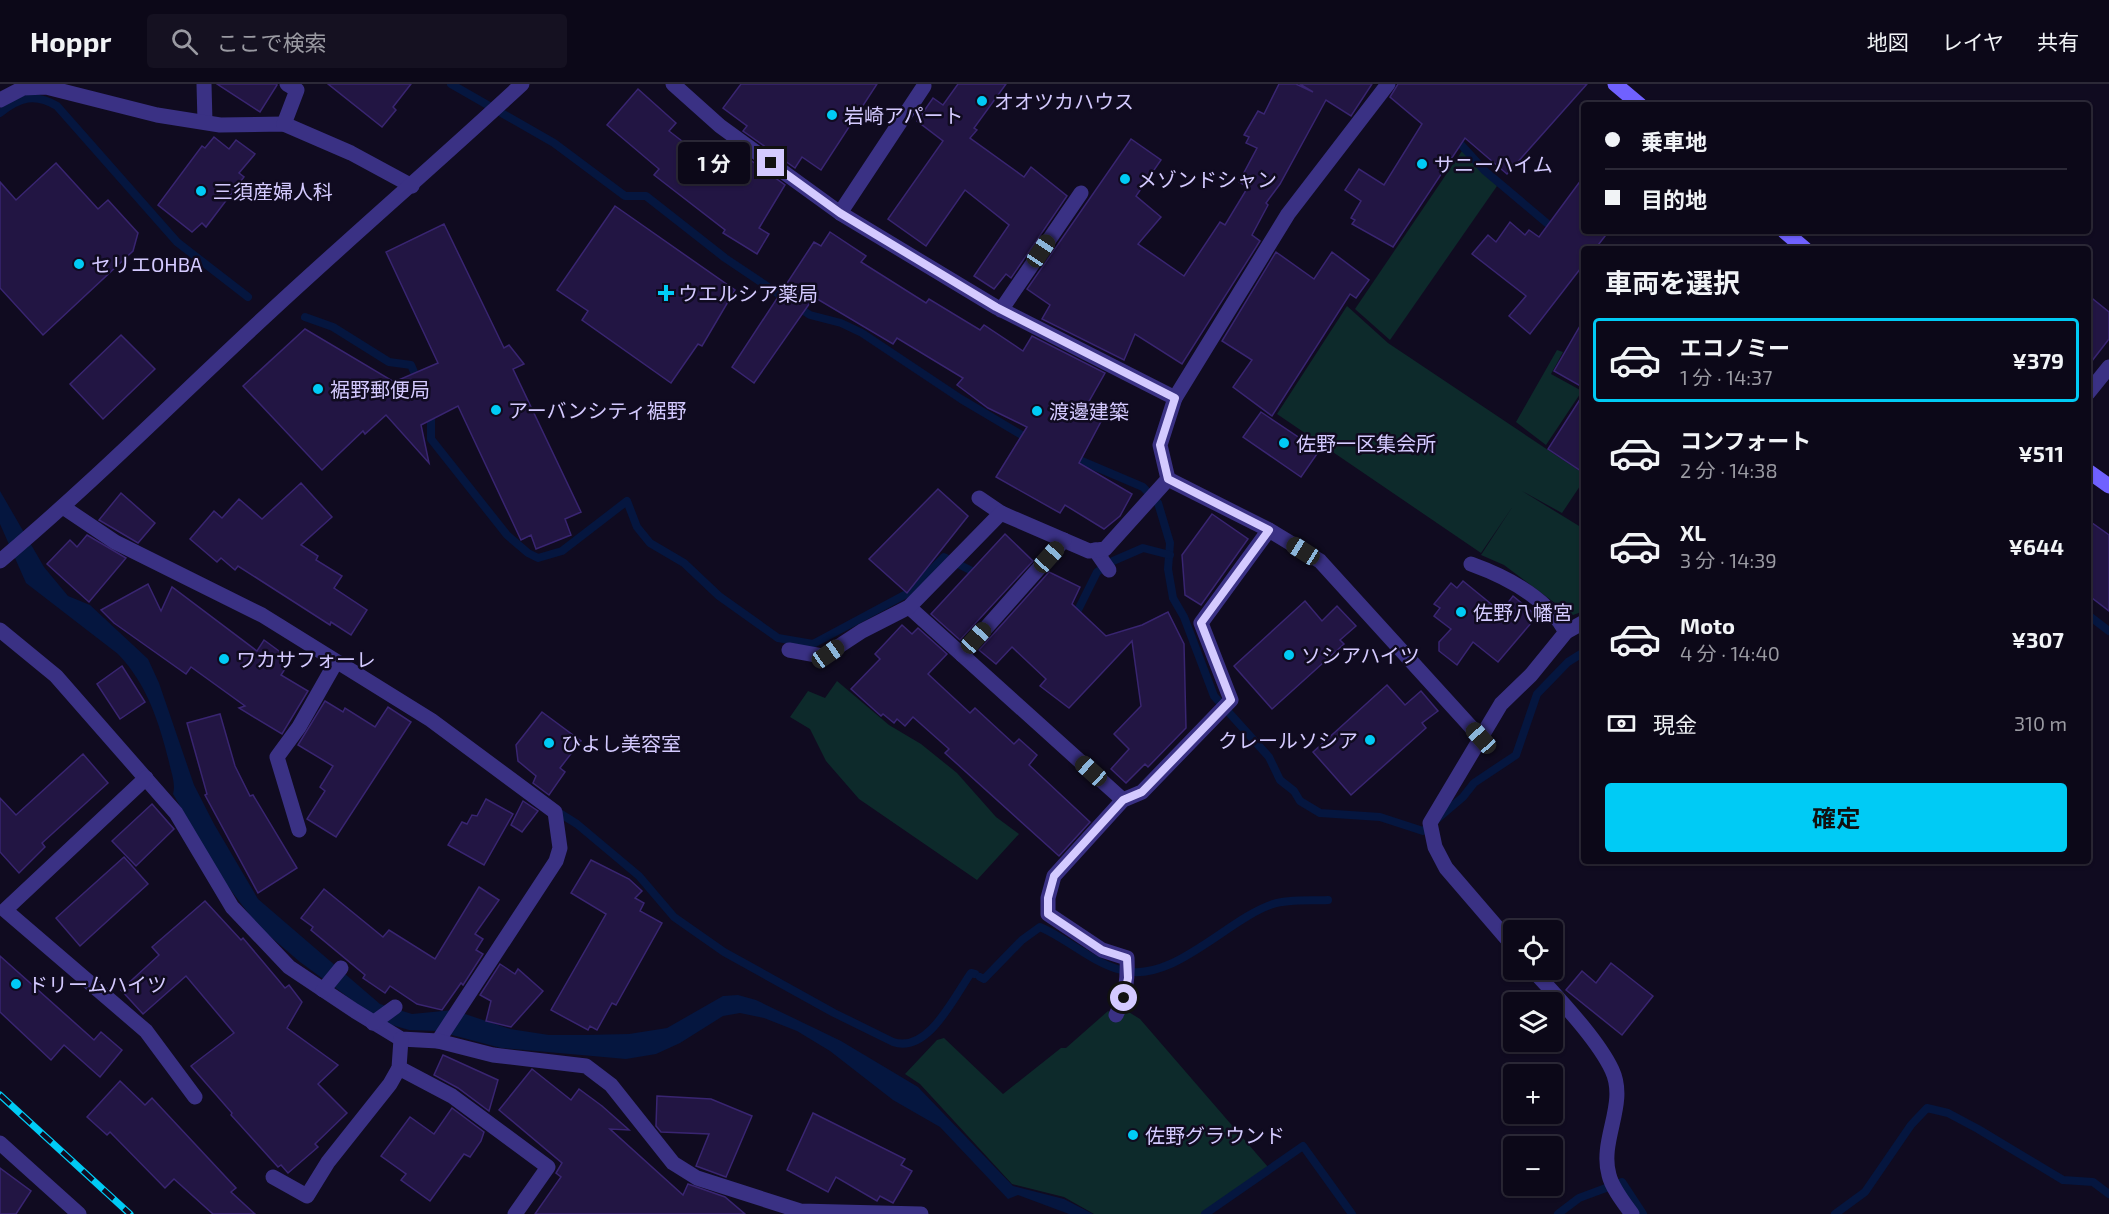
<!DOCTYPE html>
<html lang="ja">
<meta charset="utf-8">
<style>
body{margin:0;font-family:"Exo 2","Noto Sans JP",sans-serif;background:#151121;color:#f1f3f6;height:100vh;display:flex;flex-direction:column;font-size:22px;white-space:nowrap}
*{box-sizing:border-box;margin:0}
p{font-size:20px;color:#9a9aa2}
.icon{flex:none;width:33px;height:33px;fill:none;stroke:currentColor;stroke-width:2;stroke-linecap:round;stroke-linejoin:round}
.map{position:relative;flex:1;overflow:hidden}
.panel{position:absolute;left:1581px;top:162px;width:510px;height:618px;display:flex;flex-direction:column;background:#0c0818;border-radius:6px;box-shadow:0 2px 4px #0004,0 0 0 2px #2c2937}
.panel>*{flex:none}
.banner{position:absolute;left:1581px;top:18px;width:510px;height:132px;border-radius:6px;box-shadow:0 2px 4px #0004,0 0 0 2px #2c2937;display:grid;align-content:center;height:132px;padding:0 24px;background:#0c0818}
.controls{position:absolute;left:1503px;top:836px;display:grid;gap:12px}
.controls a{display:grid;place-items:center;width:60px;height:60px;border-radius:6px;background:#0c0818;box-shadow:0 2px 4px #0004,0 0 0 2px #2c2937;font-size:30px}
.end{position:absolute;width:27px;height:27px;margin:-14px;border:8px solid #d4caff;background:#111;box-shadow:0 0 0 3px #111}
.from{border-radius:50%}
.bubble{position:absolute;height:42px;border-radius:6px;background:#0c0818;box-shadow:0 2px 4px #0004,0 0 0 2px #2c2937;font-size:20px;font-weight:700;line-height:42px;text-align:center}
.car{position:absolute;width:18px;height:36px;margin:-18px -9px;border-radius:8px;box-shadow:0 0 4px 2px #0007;background:linear-gradient(#222 24%,#8ab4d8 0 40%,#222 0 76%,#8ab4d8 0 86%,#222 0)}
.banner b{display:flex;align-items:center;gap:21px;height:57px;font-size:22px}
.banner b+b{border-top:2px solid #2c2937}
.banner i{width:15px;height:15px;background:#f1f3f6}
ul{padding:0;list-style:none}
li{display:flex;align-items:center;gap:18px;height:84px;margin:0 12px 9px;padding:0 12px;border:3px solid transparent;border-radius:6px}
li div{flex:1}
li b{display:block;font-size:22px}
li em{font-style:normal;font-weight:700}
li.current{border-color:#00cbf5}
li>.icon{width:54px;height:54px;stroke-width:1.5}
h2{padding:0 24px;font-size:27px;line-height:72px}
.pay{display:flex;align-items:center;gap:15px;height:66px;padding:0 24px;font-size:22px}
.pay p{margin-inline-start:auto}
.cta{display:flex;gap:12px;margin-top:auto;padding:12px 24px}
.cta a{flex:1;height:69px;border-radius:6px;background:#00cbf5;color:#111;font-size:24px;font-weight:700;line-height:69px;text-align:center}
header{display:flex;align-items:center;gap:36px;box-sizing:border-box;height:84px;padding:0 30px;background:#0c0818;border-bottom:2px solid #2c2937}
header strong{font-size:28px}
nav{display:flex;gap:33px;margin-inline-start:auto;font-size:21px}
.search{width:420px;height:54px;background:#151121;display:flex;align-items:center;gap:15px;box-sizing:border-box;padding:0 21px;border-radius:6px;color:#9a9aa2;font-size:22px}
.map>svg:first-child{display:block}
.green{fill:#0d2a2b}
.water{fill:#05163f}
.lines{fill:none;stroke-linecap:round;stroke-linejoin:round}
.stream{stroke:#05163f;stroke-width:8}
.building{fill:#221543;stroke:#392571;stroke-width:1.5}
.minor{stroke:#3a3184;stroke-width:15}
.tertiary{stroke:#3a3184;stroke-width:15}
.secondary{stroke:#7061ff;stroke-width:15}
.rail-casing{stroke:#00cbf5;stroke-width:7}
.rail{stroke:#100b20;stroke-width:4.5;stroke-dasharray:14;stroke-linecap:butt}
.route{stroke:#d4caff;stroke-width:8}
.poi-dot{fill:#00cbf5;stroke:#100b20;stroke-width:2}
.labels{text-anchor:middle;dominant-baseline:central;stroke-width:5;stroke-linejoin:round;paint-order:stroke}
.poi-label{font-size:20px;fill:#d4caff;stroke:#100b20;text-anchor:start}
</style>
<header>
<strong>Hoppr</strong>
<div class="search"><svg class="icon" aria-label="search" viewBox="0 0 24 24"><circle cx="10" cy="10" r="6"/><path d="M15 15l6 6"/></svg>ここで検索</div>
<nav><a>地図</a><a>レイヤ</a><a>共有</a></nav>
</header>
<div class="map">
<svg width="2109" height="1130" viewBox="0 0 2109 1130">
<rect width="100%" height="100%" fill="#100b20"/>
<!-- green -->
<g class="green">
<path d="M1462,67l35,35 -107,154 -35,-31z"/>
<path d="M1347,222l41,37 196,131v6l-22,33 -40,-22 62,38v82l-11,4 -6,-3 -63,-47 -23,-10 32,-49 -32,47 -204,-139z"/>
<path d="M1557,266l6,2 -12,22 31,17 -36,54 -30,-23z"/>
<path d="M837,597l52,44 32,19 36,29 39,44 23,17 -42,46 -118,-81 -33,-38 -16,-32 -20,-12 18,-26 17,7z"/>
<path d="M1108,927l12,7 7,-7 13,8 128,148 -65,47h-109l-30,-17 -52,-13 -92,-100 -15,-10 32,-34 7,-2 59,56 58,-46h5z"/>
</g>
<!-- water -->
<path class="water" d="M0,407l44,76 24,29 22,9 58,54 11,24 35,102 20,39 44,75 122,105 32,10 41,-4 57,19 39,6h36l44,-1 38,-6 56,-32 15,-1 18,5 85,41 77,46 95,99 51,13 29,15h-24l-51,-19 -10,4 -68,-72 -47,-27 -63,-49 -33,-20 -33,-13 -24,-5 -17,3 -43,27 -24,11 -30,5 -125,-11 -64,-17 -28,-1 -27,-8 -82,-60 -42,-36 -35,-46 -50,-86c3,-10 -2,-22 -4,-32 -10,-40 -22,-78 -51,-108l-92,-71 -26,-59z"/>
<g class="lines">
<!-- stream -->
<g class="stream">
<path d="M451,0l103,59 71,53h21l79,62 85,57 31,8 21,10 99,66 69,41"/>
<path d="M0,29c20,-16 35,-20 57,-7l120,136 71,55"/>
<path d="M1454,53l31,34 70,59"/>
<path d="M305,233l28,10 56,35 22,3 7,16"/>
<path d="M431,325v30l76,96 21,18 10,5 24,-7 65,-50 10,26 13,16 34,20 35,33 59,42 35,6 97,-52 34,-35 36,18"/>
<path d="M1070,372l73,31 15,16 12,40 -2,26 5,29 11,19 30,79 55,61 11,23 14,11 6,10 20,12 60,4 43,14 40,-34 11,-14 42,-28 21,-61 31,-32 16,-10"/>
<path d="M2088,531l21,16"/>
<path d="M1074,534l23,-46 16,-11 30,-13 27,7"/>
<path d="M561,730l16,10 62,52 35,41 50,35 110,61 59,29c35,12 61,-45 78,-69l4,1"/>
<path d="M980,893l4,2 38,-39 18,-13c28,12 51,35 81,43 51,15 106,-51 152,-66 16,-5 38,-3 55,-4"/>
<path d="M1205,1130l98,-68 49,68"/>
<path d="M1558,1130l21,-16 43,-16 21,32"/>
<path d="M1835,1130l30,-22 46,-67 16,-17 21,5 30,16 85,51 30,2 16,12"/>
</g>
</g>
<!-- building -->
<g class="building">
<path d="M217,0h60v1l-17,27z"/>
<path d="M328,0h83l-18,23 3,3 -14,17z"/>
<path d="M741,0h136l-56,86 -19,-13 -7,11 -52,-37 4,-5 -24,-18z"/>
<path d="M958,0h48l-32,44 3,2 -7,8 54,39 7,-10 36,29 -56,82 -5,-4 -12,15 -20,-13 35,-51 -44,-35 -39,56 -38,-27 55,-78 -26,-20 16,-23 10,7z"/>
<path d="M1279,0h17l17,8 -13,-8h72l-21,32 -25,-16 -46,84 -14,19 2,2 -16,30 8,6 -78,123 -47,-30 -11,26 -82,-41 8,-14 -23,-16 104,-150 30,21 -25,36 25,21 -23,27 46,32 36,-54 5,3 23,-38 -9,-5 18,-34 -11,-5 3,-6 -5,-2 14,-24 6,3z"/>
<path d="M1398,0h189l-80,90 -42,-36 -72,109 -41,-23 3,-4 -4,-2 10,-17 -16,-11 14,-21 25,16 38,-61 -32,-27z"/>
<path d="M638,5l38,34 -7,8 40,31 4,-5 6,4 12,-15 54,39 -26,43 10,6 -12,20 -34,-21 2,-3 -71,-55 5,-6 -52,-44z"/>
<path d="M214,53l15,12 7,-9 19,14 -16,19 5,4 -38,50 -4,-4 -10,9 -34,-27 44,-59 3,2z"/>
<path d="M56,79l42,46 10,-9 30,33 -5,18 -90,84 -43,-47v-106l16,18z"/>
<path d="M1584,92v55h25l-14,18h-11v15l-54,70 -21,-18 17,-20 -54,-42 16,-19 8,7 14,-20 15,13 4,-5 10,7z"/>
<path d="M615,122l120,84 -33,56 -4,-2 -27,39 -89,-63 6,-9 -31,-21z"/>
<path d="M444,140l60,124 5,-3 15,19 -11,5 68,143 -16,7 6,16 -35,14 -5,-14 -10,5 -63,-134 -37,19 8,38 -43,-48 -21,19 -2,-3 -41,39 -79,-84 62,-57 89,53 44,-19 -52,-111z"/>
<path d="M830,148l36,24 -5,6 65,41 3,-4 51,31 4,-5 39,26 9,-15 73,37 -18,32 18,9 -26,49 53,31 -12,22 -16,13 -39,-24 -5,8 -64,-36 31,-50 -39,-19 -31,-23 6,-7 -66,-40 -4,6 -79,-47 -60,86 -22,-16 82,-125 7,4z"/>
<path d="M1276,168l38,27 18,-27 37,28 -13,18 -6,-4 -78,122 -39,-29 19,-27 -30,-19z"/>
<path d="M2088,211l21,17v27l-21,27z"/>
<path d="M1584,235v69l-30,-17z"/>
<path d="M121,251l34,34 -52,50 -33,-35z"/>
<path d="M1584,309v80l-36,-24z"/>
<path d="M1261,328l58,39 -18,26 -58,-40z"/>
<path d="M301,399l31,34 -31,28 17,11 -2,4 26,16 -8,12 33,22 -16,25 -20,-13 -1,3 -92,-59 -3,4 -14,-12 -4,4 -27,-23 24,-28 8,7 17,-19 23,20z"/>
<path d="M938,405l30,27 -61,77 -38,-34z"/>
<path d="M121,409l34,30 -17,20 -39,-23z"/>
<path d="M1212,430l36,25 -47,66 -16,-10 -3,-40z"/>
<path d="M2088,436l21,15v76l-21,-16z"/>
<path d="M1005,450l28,27 -73,79 -29,-26z"/>
<path d="M87,451l39,23 -37,44 -42,-38 23,-24 7,7z"/>
<path d="M1049,488l31,15 -8,17 34,32 36,-11 26,-13 16,32 2,84 -38,39 -3,-3 -19,19 -15,-14 18,-20 -15,-15 27,-28 -9,-65 -63,67 -29,-22 6,-7 -34,-32 -16,17 -17,-14z"/>
<path d="M1463,497l38,31 12,-16 24,20 -39,46 -25,-20 -16,23 -18,-14v-9l12,-13 -17,-13 6,-8 -6,-4 17,-21 6,5z"/>
<path d="M148,500l13,27 11,-24 85,64 7,-11 27,20 -10,15 27,16 -26,43 -43,-26 6,-2 -54,-39 -5,7 -72,-51 -13,-13z"/>
<path d="M1305,517l17,20 15,-15 19,20 -16,14 4,4 -72,65 -38,-43z"/>
<path d="M902,541l10,9 6,-6 29,26 -19,20 42,39 5,-5 39,36 5,-5 18,16 -8,10 61,57 -31,34 -114,-103 4,-4 -36,-32 -8,9 -8,-7 -3,4 -11,-9 -2,2 -30,-27 29,-30 -5,-5z"/>
<path d="M122,582l23,36 -25,17 -23,-35z"/>
<path d="M1387,601l18,20 16,-14 17,20 -16,12 4,5 -75,67 -38,-43z"/>
<path d="M325,617l18,11 2,-4 30,19 13,-20 23,15 -75,115 -29,-18 18,-28 -5,-4 13,-21 -35,-21z"/>
<path d="M542,628l39,29 -21,27 5,4 -16,23 -16,-12 3,-7 -18,-15 -2,-16z"/>
<path d="M220,630l15,52 15,30 3,-1 44,73 -39,25 -53,-98 2,-1 -20,-71z"/>
<path d="M83,670l25,29 -66,60 3,4 -26,26 -19,-21v-54l16,17z"/>
<path d="M486,715l27,15 -29,51 -36,-20 14,-23 5,2 5,-9 5,1z"/>
<path d="M523,717l15,10 -16,21 -11,-7z"/>
<path d="M152,720l22,25 -38,37 -24,-25z"/>
<path d="M124,773l24,27 -68,62 -24,-28z"/>
<path d="M591,776l38,19 13,12 -7,7 9,5 -4,8 22,12 -46,82 -4,-2 -15,27 -7,-4 -2,4 -37,-20 55,-96 -35,-21z"/>
<path d="M479,803l20,13 -24,34 8,5 -7,11 7,4 -20,31 -2,-2 -19,27 -25,-6 -27,-18 -5,7 -22,-15 2,-3 -54,-45 2,-3 -12,-9 23,-29 59,48 6,-7 46,29z"/>
<path d="M205,817l36,39 2,-2 42,50 4,-3 13,17 -15,26 51,37 -20,19 29,29 -32,31 3,3 -30,26 -7,-8 -3,2 -47,-52 1,-2 -41,-47 43,-33 -48,-57 -43,38 -22,-24 38,-35 -7,-8z"/>
<path d="M0,872l94,84 7,-8 21,18 -22,27 -36,-32 -13,15 -51,-48z"/>
<path d="M1611,879l42,33 -31,39 -56,-45 16,-19 14,12z"/>
<path d="M500,880l15,10 3,-5 25,22 -32,36 -25,-6 5,-20 -11,-6z"/>
<path d="M443,971l55,25 -9,31 -31,-23 -24,-13z"/>
<path d="M532,985l39,31 8,-11 23,17 27,24 -19,-1 73,66 5,-11 37,13 20,17h-210l26,-37 -5,-4 6,-10 -63,-53z"/>
<path d="M120,997l25,24 7,-7 84,90 -5,4 24,22h-42l-39,-35 -9,9 -55,-56 -3,3 -20,-18z"/>
<path d="M657,1012l54,3 41,17 -26,61 -30,-11 13,-32 -48,-2 -5,-6z"/>
<path d="M452,1024l32,24 -3,9 -11,16 -6,-3 -34,47 -29,-21 5,-6 -25,-18 29,-39 24,17z"/>
<path d="M813,1029l92,46 -4,6 11,6 -19,32 -13,-7 -3,5 -41,-24 -8,15 -41,-22z"/>
<path d="M0,1084l31,23 -15,23h-16z"/>
</g>
<g class="lines">
<!-- minor -->
<g class="minor">
<path d="M204,0l1,38"/>
<path d="M673,0l47,42 120,87 156,94 179,91"/>
<path d="M0,16l23,-12 23,-1 111,28 63,10 64,-1 67,29 61,33"/>
<path d="M284,40l13,-34 -10,-6"/>
<path d="M840,129l84,-127"/>
<path d="M1001,226l80,-117"/>
<path d="M2088,309l21,-26"/>
<path d="M1168,395l101,51 51,31 161,177"/>
<path d="M979,414l22,15"/>
<path d="M63,423l52,35 147,73 169,105 124,92 5,36 -4,13 -118,180"/>
<path d="M1095,466l14,20"/>
<path d="M1471,480c36,13 76,34 95,68"/>
<path d="M909,523l214,193"/>
<path d="M0,546l56,46 120,137 56,94 57,60 66,44 46,28 37,2 55,14 93,11 25,19 62,78 24,15 103,33 121,3"/>
<path d="M789,566l33,6 5,-2 35,-23 47,-24 92,-94 88,38 16,-2 63,-70 -8,-34 15,-47 113,-184 100,-130"/>
<path d="M962,571l102,-115"/>
<path d="M146,694l-141,132 141,121 49,66"/>
<path d="M299,746l-22,-73 22,-30 37,-65"/>
<path d="M1514,863l-68,-79 -11,-21 -5,-24 71,-119 30,-29 35,-43 18,-10"/>
<path d="M1532,885c24,27 65,69 80,101 16,34 -13,70 -3,105 3,13 15,28 23,39"/>
<path d="M323,906l18,-22"/>
<path d="M1116,931c10,-20 12,-35 11,-57l-25,-8 -54,-36v-16l6,-22 69,-76 19,-8 89,-92 -30,-77 68,-93"/>
<path d="M373,939l22,-16"/>
<path d="M399,984l53,28 96,71 -33,47"/>
<path d="M273,1093l34,19 21,-34 62,-78 9,-16 2,-29"/>
</g>
<!-- tertiary -->
<g class="tertiary">
<path d="M0,477c94,-79 180,-166 270,-249 83,-77 169,-151 252,-228"/>
<path d="M0,1059l79,71"/>
</g>
<!-- secondary -->
<g class="secondary">
<path d="M1615,0l25,21"/>
<path d="M1784,147l21,18"/>
<path d="M2088,387l21,15"/>
</g>
<defs>
<path id="rail" d="M0,1011l130,119"/>
</defs>
<!-- rail casing -->
<use href="#rail" class="rail-casing"/>
<!-- rail -->
<use href="#rail" class="rail"/>
</g>
<g class="lines">
<!-- route -->
<path class="route" d="M771,79l69,50 156,94 179,91 -15,47 8,34 101,51 -68,93 30,77 -89,92 -19,8 -69,76 -6,22v16l54,36 25,8 1,20 -4,20"/>
</g>
<!-- markers -->
<g class="poi-dot">
<circle cx="982" cy="17" r="6"/>
<circle cx="832" cy="31" r="6"/>
<circle cx="1422" cy="80" r="6"/>
<circle cx="1125" cy="95" r="6"/>
<circle cx="201" cy="107" r="6"/>
<circle cx="79" cy="180" r="6"/>
<path d="M663 200h6v6h6v6h-6v6h-6v-6h-6v-6h6z"/>
<circle cx="318" cy="305" r="6"/>
<circle cx="496" cy="326" r="6"/>
<circle cx="1037" cy="327" r="6"/>
<circle cx="1284" cy="359" r="6"/>
<circle cx="1461" cy="528" r="6"/>
<circle cx="1289" cy="571" r="6"/>
<circle cx="224" cy="575" r="6"/>
<circle cx="1370" cy="656" r="6"/>
<circle cx="549" cy="659" r="6"/>
<circle cx="16" cy="900" r="6"/>
<circle cx="1133" cy="1051" r="6"/>
</g>
<g class="labels">
<!-- poi labels -->
<g class="poi-label">
<text x="994" y="17">オオツカハウス</text>
<text x="844" y="31">岩崎アパート</text>
<text x="1434" y="80">サニーハイム</text>
<text x="1137" y="95">メゾンドシャン</text>
<text x="213" y="107">三須産婦人科</text>
<text x="91" y="180">セリエOHBA</text>
<text x="678" y="209">ウエルシア薬局</text>
<text x="330" y="305">裾野郵便局</text>
<text x="508" y="326">アーバンシティ裾野</text>
<text x="1049" y="327">渡邊建築</text>
<text x="1296" y="359">佐野一区集会所</text>
<text x="1473" y="528">佐野八幡宮</text>
<text x="1301" y="571">ソシアハイツ</text>
<text x="236" y="575">ワカサフォーレ</text>
<text x="1358" y="656" text-anchor="end">クレールソシア</text>
<text x="561" y="659">ひよし美容室</text>
<text x="28" y="900">ドリームハイツ</text>
<text x="1145" y="1051">佐野グラウンド</text>
</g>
</g>
</svg>
<div class="controls">
<a><svg class="icon" aria-label="locate" viewBox="0 0 24 24"><circle cx="12" cy="12" r="6"/><path d="M12 2v4M12 18v4M2 12h4M18 12h4"/></svg></a>
<a><svg class="icon" aria-label="layers" viewBox="0 0 24 24"><path d="M12 4l9 5-9 5-9-5zM3 14l9 5 9-5"/></svg></a>
<a>+</a>
<a>−</a>
</div>
<i class="end from" style="left:1124px;top:914px"></i>
<i class="end" style="left:771px;top:79px"></i>
<div class="bubble" style="left:678px;top:58px;width:72px">1 分</div>
<i class="car" style="left:1041px;top:167px;rotate:34deg"></i>
<i class="car" style="left:1303px;top:467px;rotate:302deg"></i>
<i class="car" style="left:1049px;top:473px;rotate:42deg"></i>
<i class="car" style="left:976px;top:554px;rotate:42deg"></i>
<i class="car" style="left:828px;top:570px;rotate:55deg"></i>
<i class="car" style="left:1481px;top:654px;rotate:318deg"></i>
<i class="car" style="left:1091px;top:687px;rotate:312deg"></i>
<div class="banner">
<b><i class="from"></i>乗車地</b>
<b><i></i>目的地</b>
</div>
<section class="panel">
<h2>車両を選択</h2>
<ul>
<li class="current"><svg class="icon" aria-label="car" viewBox="0 0 24 24"><path d="M5 17H2v-5l4-1 3-4h7l3 4 3 1v5h-3M9 17h6M6 11h13"/><circle cx="7" cy="17" r="2"/><circle cx="17" cy="17" r="2"/></svg><div><b>エコノミー</b><p>1 分 · 14:37</p></div><em>¥379</em></li>
<li><svg class="icon" aria-label="car" viewBox="0 0 24 24"><path d="M5 17H2v-5l4-1 3-4h7l3 4 3 1v5h-3M9 17h6M6 11h13"/><circle cx="7" cy="17" r="2"/><circle cx="17" cy="17" r="2"/></svg><div><b>コンフォート</b><p>2 分 · 14:38</p></div><em>¥511</em></li>
<li><svg class="icon" aria-label="car" viewBox="0 0 24 24"><path d="M5 17H2v-5l4-1 3-4h7l3 4 3 1v5h-3M9 17h6M6 11h13"/><circle cx="7" cy="17" r="2"/><circle cx="17" cy="17" r="2"/></svg><div><b>XL</b><p>3 分 · 14:39</p></div><em>¥644</em></li>
<li><svg class="icon" aria-label="car" viewBox="0 0 24 24"><path d="M5 17H2v-5l4-1 3-4h7l3 4 3 1v5h-3M9 17h6M6 11h13"/><circle cx="7" cy="17" r="2"/><circle cx="17" cy="17" r="2"/></svg><div><b>Moto</b><p>4 分 · 14:40</p></div><em>¥307</em></li>
</ul>
<div class="pay"><svg class="icon" aria-label="cash" viewBox="0 0 24 24"><path d="M3 7h18v10H3z"/><circle cx="12" cy="12" r="2"/></svg>現金<p>310 m</p></div>
<div class="cta"><a>確定</a></div>
</section>
</div>
